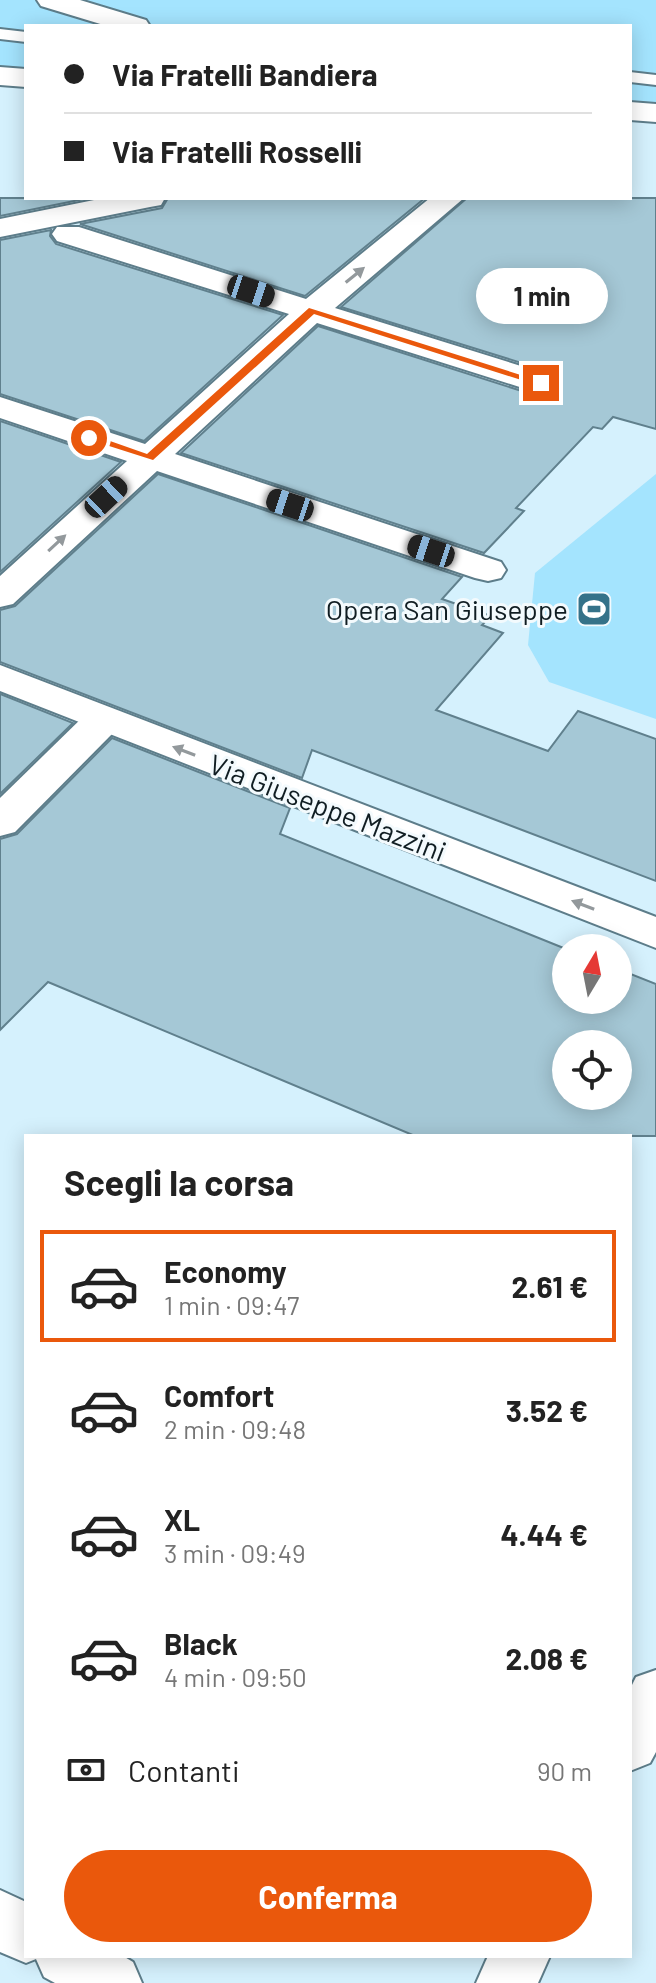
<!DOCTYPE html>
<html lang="it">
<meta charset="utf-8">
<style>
body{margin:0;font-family:Barlow,sans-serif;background:#f6f6f6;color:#222;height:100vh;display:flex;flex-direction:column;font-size:30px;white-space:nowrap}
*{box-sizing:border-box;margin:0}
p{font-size:26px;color:#767676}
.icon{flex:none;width:44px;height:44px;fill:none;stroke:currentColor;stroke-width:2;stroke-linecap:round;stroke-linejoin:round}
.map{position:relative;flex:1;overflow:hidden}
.details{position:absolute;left:24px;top:1134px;width:608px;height:824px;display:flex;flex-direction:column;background:#fff;border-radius:0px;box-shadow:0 4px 20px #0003}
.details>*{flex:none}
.hud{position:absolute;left:24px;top:24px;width:608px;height:176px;border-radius:0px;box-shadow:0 4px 20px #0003;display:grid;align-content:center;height:176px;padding:0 40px;background:#fff}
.needle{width:52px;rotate:10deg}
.controls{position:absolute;left:552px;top:934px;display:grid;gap:16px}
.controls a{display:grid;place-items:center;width:80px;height:80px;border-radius:50%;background:#fff;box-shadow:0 4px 20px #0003;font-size:40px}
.end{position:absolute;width:36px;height:36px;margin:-18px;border:10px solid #ea580c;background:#fff;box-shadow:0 0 0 4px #fff}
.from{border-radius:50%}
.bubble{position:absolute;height:56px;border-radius:28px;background:#fff;box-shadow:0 4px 20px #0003;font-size:26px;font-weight:700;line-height:56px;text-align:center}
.car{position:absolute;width:24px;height:48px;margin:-24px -12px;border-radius:10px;box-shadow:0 0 6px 2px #0007;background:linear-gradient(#222 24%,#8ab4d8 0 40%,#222 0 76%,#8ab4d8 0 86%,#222 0)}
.hud b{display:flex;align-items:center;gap:28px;height:76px;font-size:30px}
.hud b+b{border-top:2px solid #e0e0e0}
.hud i{width:20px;height:20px;background:#222}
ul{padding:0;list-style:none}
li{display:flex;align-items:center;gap:24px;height:112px;margin:0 16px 12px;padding:0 24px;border:4px solid transparent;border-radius:0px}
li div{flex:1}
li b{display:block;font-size:30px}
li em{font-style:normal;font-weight:700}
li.selected{border-color:#ea580c}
li>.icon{width:72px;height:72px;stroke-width:1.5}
h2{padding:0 40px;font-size:36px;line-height:96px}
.pay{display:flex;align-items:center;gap:20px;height:88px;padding:0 40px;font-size:30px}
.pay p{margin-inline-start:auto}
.action{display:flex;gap:16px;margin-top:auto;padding:16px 40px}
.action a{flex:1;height:92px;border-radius:48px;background:#ea580c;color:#fff;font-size:32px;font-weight:700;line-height:92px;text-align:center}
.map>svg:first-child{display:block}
.green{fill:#a4e4fe}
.building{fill:#a5c8d6;stroke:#60808d;stroke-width:2;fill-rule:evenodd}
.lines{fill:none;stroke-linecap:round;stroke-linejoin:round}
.lane-casing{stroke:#5d7d8a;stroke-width:4}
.street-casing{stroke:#5d7d8a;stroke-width:4}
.secondary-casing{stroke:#5d7d8a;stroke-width:4}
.lane{fill:#fff;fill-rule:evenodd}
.street{fill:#fff;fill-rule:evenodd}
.secondary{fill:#fff;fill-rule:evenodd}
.oneway{fill:#93999c}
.route{fill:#ea580c}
.labels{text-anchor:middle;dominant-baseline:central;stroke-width:6;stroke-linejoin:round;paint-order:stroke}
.poi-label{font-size:28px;fill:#101d22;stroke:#f3fafd;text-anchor:end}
.street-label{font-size:28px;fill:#101d22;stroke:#f3fafd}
</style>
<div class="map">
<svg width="656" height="1983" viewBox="0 0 656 1983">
<rect width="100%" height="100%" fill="#d5f1fd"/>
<!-- green -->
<g class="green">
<path d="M0,0h656v110l-26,-1v-83h-604v50l-26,-2z"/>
<path d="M656,474v245l-107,-37 -21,-37 7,-72z"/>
</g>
<!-- building -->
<g class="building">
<path d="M0,198h89l-89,18z"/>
<path d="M168,198h257l-120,98 -225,-72 82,-16z"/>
<path d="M467,198h189v231l-43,-12 -11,12 -9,-2 -77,81 8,3 -40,42 -303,-100 137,-127 210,67 14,3 13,-4 6,-9 -7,-10 -213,-66z"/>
<path d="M51,230l-1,6 6,8 227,71 -139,126 -144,-47v-154z"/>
<path d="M0,421l121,41 -121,110z"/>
<path d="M158,474l304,103 -20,22 49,17 -9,9 21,8 -67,77 112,41 30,-40 78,28v142l-344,-131 -10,28 -302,-116v-52l15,-4z"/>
<path d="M0,694l73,29 -73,71z"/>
<path d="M112,738l178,70 -10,26 286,115v51h52v-31l38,15v152h-241l-367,-154 -48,48v-191l17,-5zM566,1044h52v52h-52z"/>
</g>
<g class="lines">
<defs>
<g id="lane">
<path d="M0,29l26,3v10l-26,-3z"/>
<path d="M630,72l26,3v10l-26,-3z"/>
</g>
<g id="street">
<path d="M37,0h43l66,20 4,6h-43l-66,-20z"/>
<path d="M104,198h61l-4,7 -11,2 -150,30v-18z"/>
<path d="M430,198h34l-129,110 218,68 5,7 -5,7 -12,3 -12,-3 -212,-67 -142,131 326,108 5,8 -5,8 -13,3 -13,-3 -318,-107 -144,133 -13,3v-31l127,-115 -127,-43v-21l145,47 144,-130 -232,-73 -5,-7 5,-7h22l227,72z"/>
<path d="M103,708l14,3 6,9 -6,9 -102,103 -15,4v-38l89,-87z"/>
<path d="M656,1670v82l-6,11 -20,8v-82l6,-12z"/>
<path d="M0,1890l26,12v54h97l10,6 9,21h-87l-11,-6 -8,-18 -10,4 -26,-11z"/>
<path d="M488,1956h62l-12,27h-62z"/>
</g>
<g id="secondary">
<path d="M0,67l26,2v18l-26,-2z"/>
<path d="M630,102l26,2v18l-26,-2z"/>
<path d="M0,665l656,252v31l-656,-257z"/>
</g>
</defs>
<!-- lane casing -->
<use href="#lane" class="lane-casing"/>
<!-- street casing -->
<use href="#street" class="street-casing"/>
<!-- secondary casing -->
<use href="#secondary" class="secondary-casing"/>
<!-- lane -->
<use href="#lane" class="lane"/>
<!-- street -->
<use href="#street" class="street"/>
<!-- secondary -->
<use href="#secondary" class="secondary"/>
</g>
<!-- one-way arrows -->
<defs><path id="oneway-solid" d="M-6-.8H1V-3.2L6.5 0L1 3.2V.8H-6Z" transform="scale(2)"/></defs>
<g class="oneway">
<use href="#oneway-solid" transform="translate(355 275) rotate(-39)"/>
<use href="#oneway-solid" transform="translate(57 543) rotate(-43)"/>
<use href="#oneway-solid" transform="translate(184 751) rotate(-159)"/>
<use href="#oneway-solid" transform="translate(583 905) rotate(-159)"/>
</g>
<!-- route -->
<path class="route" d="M309,308l237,75 -9,2 -223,-71 -161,146 -69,-22 9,-3 54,19z"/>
<!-- icons -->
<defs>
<symbol id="stadium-square" viewBox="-11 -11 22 22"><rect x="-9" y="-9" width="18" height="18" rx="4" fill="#357289" stroke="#f3fafd"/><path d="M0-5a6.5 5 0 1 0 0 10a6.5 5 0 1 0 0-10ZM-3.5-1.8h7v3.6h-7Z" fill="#fff"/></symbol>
</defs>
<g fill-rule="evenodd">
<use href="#stadium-square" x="574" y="589" width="40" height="40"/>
</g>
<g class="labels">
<!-- poi labels -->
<g class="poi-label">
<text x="568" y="609">Opera San Giuseppe</text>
</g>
<!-- street labels -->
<g class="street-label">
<text transform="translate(328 807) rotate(21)">Via Giuseppe Mazzini</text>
</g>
</g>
</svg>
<div class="controls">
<a><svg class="needle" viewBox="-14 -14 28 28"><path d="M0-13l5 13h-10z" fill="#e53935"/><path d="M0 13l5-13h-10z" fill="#767676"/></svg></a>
<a><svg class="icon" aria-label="locate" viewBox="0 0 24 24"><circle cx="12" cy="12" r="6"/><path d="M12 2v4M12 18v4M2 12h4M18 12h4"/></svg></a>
</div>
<i class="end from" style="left:89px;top:438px"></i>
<i class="end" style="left:541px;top:383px"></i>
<div class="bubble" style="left:476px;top:268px;width:132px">1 min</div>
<i class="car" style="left:251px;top:291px;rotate:108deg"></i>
<i class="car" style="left:106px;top:497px;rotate:47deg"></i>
<i class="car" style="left:290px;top:505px;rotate:288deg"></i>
<i class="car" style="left:431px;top:551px;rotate:288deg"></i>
<div class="hud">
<b><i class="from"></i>Via Fratelli Bandiera</b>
<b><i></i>Via Fratelli Rosselli</b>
</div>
<section class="details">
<h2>Scegli la corsa</h2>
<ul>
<li class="selected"><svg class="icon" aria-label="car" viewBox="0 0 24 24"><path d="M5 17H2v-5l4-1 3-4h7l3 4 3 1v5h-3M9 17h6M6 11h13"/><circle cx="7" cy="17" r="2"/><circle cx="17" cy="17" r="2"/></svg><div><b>Economy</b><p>1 min · 09:47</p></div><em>2.61 €</em></li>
<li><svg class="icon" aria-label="car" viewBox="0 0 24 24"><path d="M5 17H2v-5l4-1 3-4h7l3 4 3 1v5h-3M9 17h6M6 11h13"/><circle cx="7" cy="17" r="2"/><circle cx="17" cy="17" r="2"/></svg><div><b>Comfort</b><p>2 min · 09:48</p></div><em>3.52 €</em></li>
<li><svg class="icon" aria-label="car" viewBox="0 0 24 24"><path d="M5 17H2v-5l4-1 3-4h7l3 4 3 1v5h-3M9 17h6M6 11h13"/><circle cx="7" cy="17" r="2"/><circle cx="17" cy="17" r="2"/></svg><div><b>XL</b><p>3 min · 09:49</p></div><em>4.44 €</em></li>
<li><svg class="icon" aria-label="car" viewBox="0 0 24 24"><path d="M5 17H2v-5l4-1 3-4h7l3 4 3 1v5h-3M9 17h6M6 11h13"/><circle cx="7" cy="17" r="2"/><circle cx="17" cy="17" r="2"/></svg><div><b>Black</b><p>4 min · 09:50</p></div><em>2.08 €</em></li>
</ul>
<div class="pay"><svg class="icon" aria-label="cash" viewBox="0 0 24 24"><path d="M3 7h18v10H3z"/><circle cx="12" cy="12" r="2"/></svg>Contanti<p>90 m</p></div>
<div class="action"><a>Conferma</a></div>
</section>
</div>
